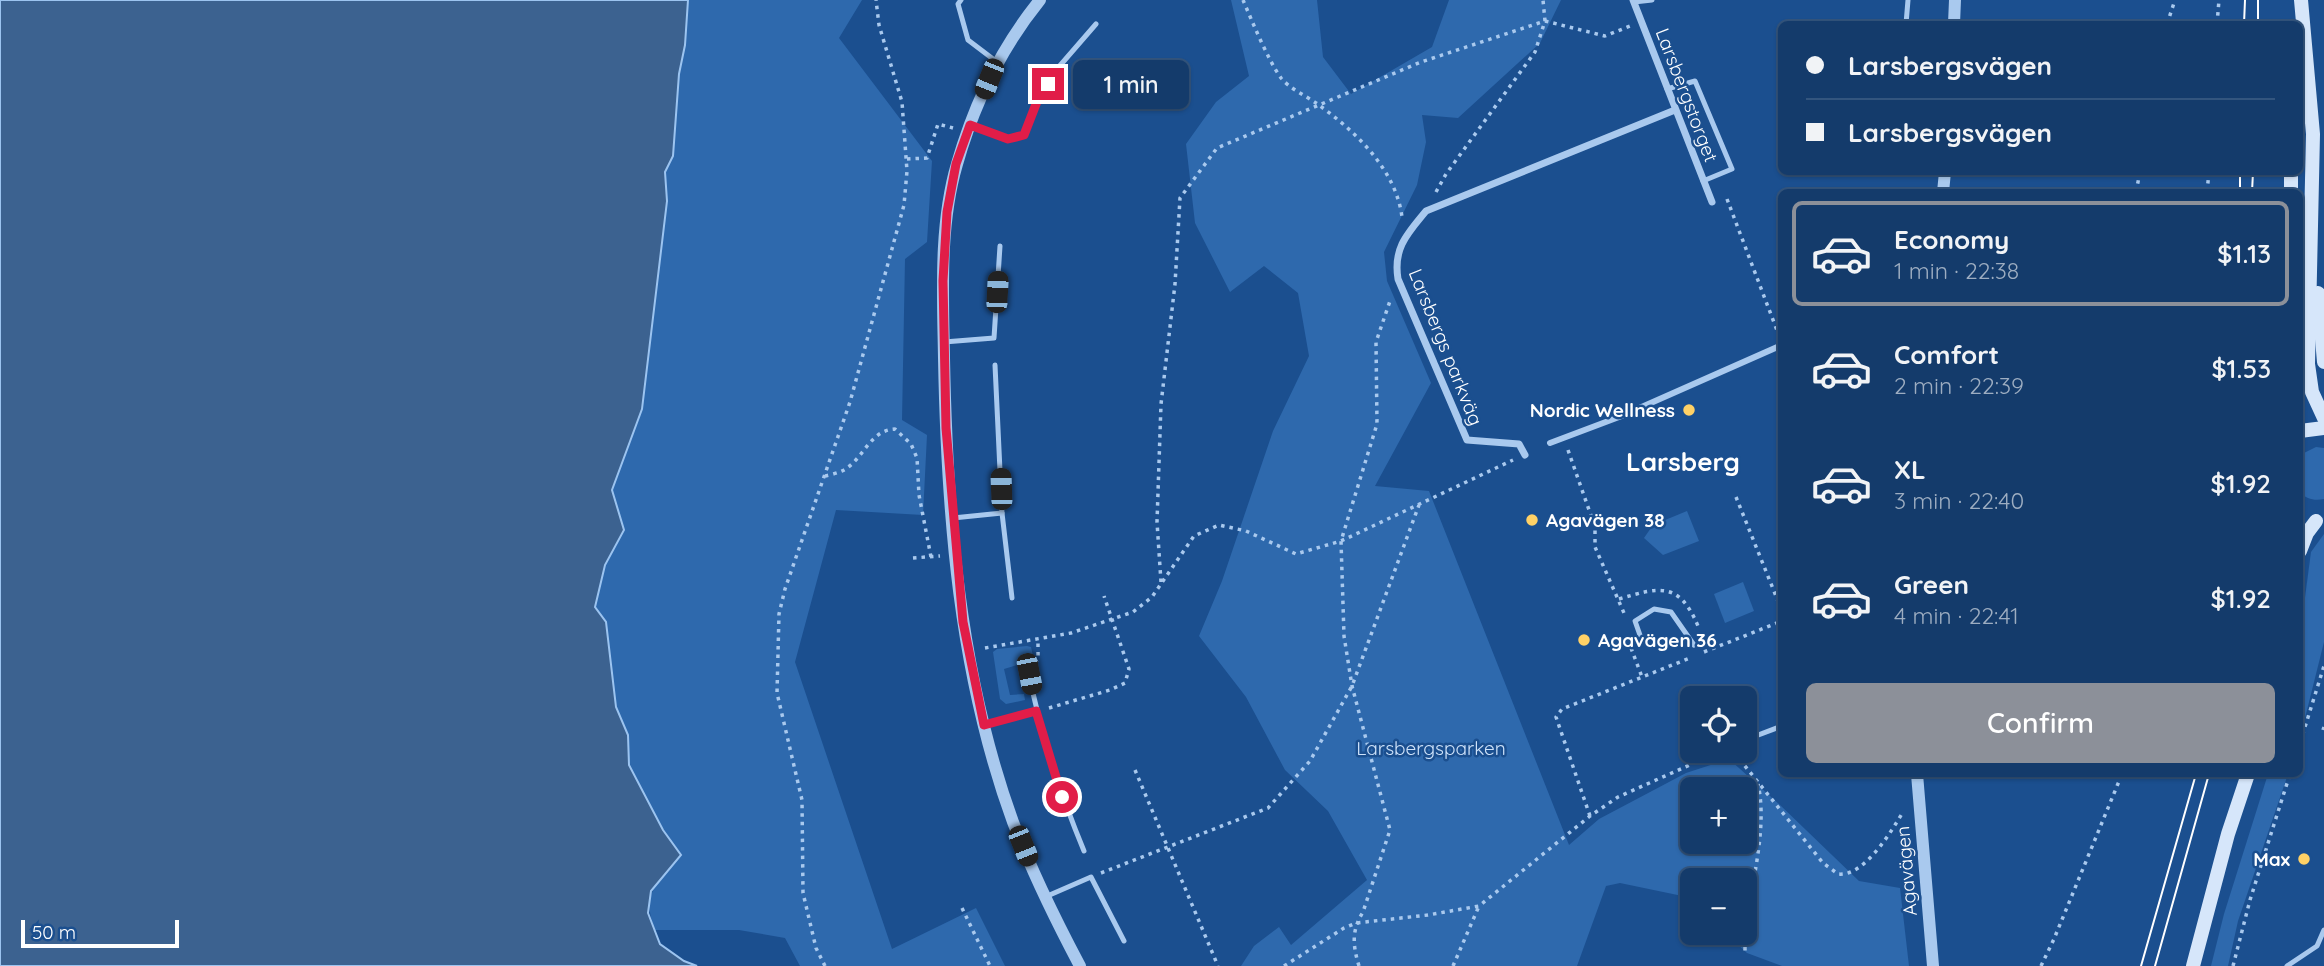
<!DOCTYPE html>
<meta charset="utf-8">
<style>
body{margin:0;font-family:Quicksand,sans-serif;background:#214673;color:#f1f3f6;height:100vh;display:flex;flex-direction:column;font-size:26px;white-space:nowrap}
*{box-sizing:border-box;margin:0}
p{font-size:23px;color:#9dadc1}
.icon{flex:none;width:38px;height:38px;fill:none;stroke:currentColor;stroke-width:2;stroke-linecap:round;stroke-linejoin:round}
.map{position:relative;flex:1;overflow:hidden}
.details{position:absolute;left:1778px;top:189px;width:525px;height:588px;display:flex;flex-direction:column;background:#143b6b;border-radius:10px;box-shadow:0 2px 5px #0004,0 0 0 2px #33557e}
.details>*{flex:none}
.top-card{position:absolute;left:1778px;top:21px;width:525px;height:154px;border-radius:10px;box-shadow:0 2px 5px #0004,0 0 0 2px #33557e;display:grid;align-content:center;height:154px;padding:0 28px;background:#143b6b}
.fabs{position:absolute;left:1680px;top:686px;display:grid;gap:14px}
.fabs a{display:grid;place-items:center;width:77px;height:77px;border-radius:10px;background:#143b6b;box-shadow:0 2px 5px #0004,0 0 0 2px #33557e;font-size:35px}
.scale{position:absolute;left:21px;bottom:18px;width:158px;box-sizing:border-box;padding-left:7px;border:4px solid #fff;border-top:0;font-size:19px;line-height:24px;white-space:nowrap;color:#fff;-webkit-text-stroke:5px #1b4f8f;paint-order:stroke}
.end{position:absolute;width:32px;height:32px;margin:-16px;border:9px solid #e11d48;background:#fff;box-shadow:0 0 0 4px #fff}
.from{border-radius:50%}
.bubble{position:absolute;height:49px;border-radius:10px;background:#143b6b;box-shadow:0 2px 5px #0004,0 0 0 2px #33557e;font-size:23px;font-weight:600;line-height:49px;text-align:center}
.car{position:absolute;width:21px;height:42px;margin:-21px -10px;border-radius:9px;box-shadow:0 0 5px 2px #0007;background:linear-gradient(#222 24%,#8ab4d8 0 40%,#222 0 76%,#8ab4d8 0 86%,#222 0)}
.top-card b{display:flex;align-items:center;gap:24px;height:66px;font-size:26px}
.top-card b+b{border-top:2px solid #33557e}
.top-card i{width:18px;height:18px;background:#f1f3f6}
ul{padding:12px 0 0;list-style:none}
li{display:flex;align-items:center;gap:21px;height:105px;margin:0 14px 10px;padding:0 14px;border:4px solid transparent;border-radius:10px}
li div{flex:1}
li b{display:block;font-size:26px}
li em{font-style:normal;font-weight:600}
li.active{border-color:#8c9099}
li>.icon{width:63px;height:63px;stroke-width:1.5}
.button{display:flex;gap:14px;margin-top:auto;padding:14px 28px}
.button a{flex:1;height:80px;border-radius:10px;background:#8c9099;color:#fff;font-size:28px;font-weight:600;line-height:80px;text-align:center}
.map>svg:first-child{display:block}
.green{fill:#2e69ad;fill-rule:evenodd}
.water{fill:#3c6290;stroke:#9cc4f0;stroke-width:2}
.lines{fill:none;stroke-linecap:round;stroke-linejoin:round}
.path{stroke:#a9c9ee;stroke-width:3.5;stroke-dasharray:3.5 5;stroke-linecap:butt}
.service{stroke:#a9c9ee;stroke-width:5}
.pedestrian{stroke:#a9c9ee;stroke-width:6}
.minor{stroke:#a9c9ee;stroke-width:7}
.tertiary{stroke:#a9c9ee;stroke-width:12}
.secondary{stroke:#d6e6fa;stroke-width:14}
.tram{stroke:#fff;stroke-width:2}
.route{stroke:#e11d48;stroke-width:9}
.poi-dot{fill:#ffd166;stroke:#1b4f8f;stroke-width:2.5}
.labels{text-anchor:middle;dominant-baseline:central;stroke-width:5;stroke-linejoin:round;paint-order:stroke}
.street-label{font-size:19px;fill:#fff;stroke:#1b4f8f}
.poi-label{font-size:19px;font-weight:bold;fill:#fff;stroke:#1b4f8f;text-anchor:end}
.park-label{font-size:19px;fill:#cfe3fa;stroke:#1b4f8f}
.district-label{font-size:26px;font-weight:bold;fill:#fff;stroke:#1b4f8f}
</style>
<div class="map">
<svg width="2324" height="966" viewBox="0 0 2324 966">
<rect width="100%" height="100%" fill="#1b4f8f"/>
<!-- green -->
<g class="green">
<path d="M688,0h174l-23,38 93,123 -5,81 -22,17 -3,161 25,15 -4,80 -87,-5 -41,152 97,287 84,-41 29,58h-205l-15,-28 -46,-8h-84c-15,-38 4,-48 26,-75l-18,-25 -34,-65 -1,-30 -12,-28 -10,-85 -11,-15 10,-42 19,-35 -12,-40 30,-81 25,-208 -2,-29 8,-16 6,-82 6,-29z"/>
<path d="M1231,0h86l6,57 28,37 81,-47 17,-47h112l-21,43 -82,75 -36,-3 4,27 -9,43 -33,67 3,29 44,102 -56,103 54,5 140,354 30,-26 87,-46 43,-14 51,46 79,76 41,7 9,78h-127l-35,-13 -22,-20h20v-53h-53v18l-72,-15 -14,3 -29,80h-336l13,-20 25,-19 12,18 76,-65 -39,-69 -43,-41 -39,-73 -47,-61 23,-55 51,-150 36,-75 -11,-63 -34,-27 -34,26 -35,-69 -9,-79 30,-42 33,-26zM1692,789h53v53h-53z"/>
<path d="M2316,447l8,1v51c-10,2 -17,0 -24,-6v-38z"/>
<path d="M1687,511l12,30 -36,14 -19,-17 9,-13z"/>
<path d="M2324,534v108l-24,96v-88l4,-45 7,-53z"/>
<path d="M1743,582l11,29 -29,12 -11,-29z"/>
<path d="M1027,646l4,1 3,13 -30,9 6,26 14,-1 1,6 -19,4 -6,-5 -7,-47 4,-3z"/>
<path d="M2268,774h20l-50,147 -10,45h-17l13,-52z"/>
</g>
<!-- water -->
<path class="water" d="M0,0h688l-3,45 -6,29 -6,82 -8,16 2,29 -25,208 -30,81 12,40 -19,35 -10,42 11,15 10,85 12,28 1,30 34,65 18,25 -30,36 -3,22 12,31 24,17 13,5h-697z"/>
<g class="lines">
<!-- path -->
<g class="path">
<path d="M1243,0c9,21 25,60 38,78 8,10 25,18 35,25 38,27 80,66 86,114"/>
<path d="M1545,21l60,15 25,-10"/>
<path d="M2167,24l8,-24"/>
<path d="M2217,24l2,-24"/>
<path d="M907,159l20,-1 11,-34 15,4"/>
<path d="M1436,192l10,-18 89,-122 10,-31 -2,-21"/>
<path d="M2136,192l4,-20"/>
<path d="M2207,192l2,-20"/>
<path d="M1727,199l51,134"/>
<path d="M1568,450l27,77v20l29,66"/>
<path d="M825,476c5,-1 12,-3 17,-5 22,-11 27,-41 53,-42l16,15 6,14 2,37 12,62"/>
<path d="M1736,497l46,114"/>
<path d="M913,558l27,-2"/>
<path d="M1161,582l-4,-60 4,-118 14,-120 5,-86 37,-50 204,-86 124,-41"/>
<path d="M1619,599c40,-12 60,-18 79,27"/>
<path d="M985,648l86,-15 62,-21 19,-15 42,-61 25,-11 27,6 50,23 45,-13 172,-81"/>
<path d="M1631,648l11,29"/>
<path d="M1704,652l78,-31"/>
<path d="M1035,663l3,-4v-19"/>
<path d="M1049,708l61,-18 15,-7 4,-14 -25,-73"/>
<path d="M2323,730l1,-3"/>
<path d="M2300,743l24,-77"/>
<path d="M1135,770l83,196"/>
<path d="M1590,816l-34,-99 6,-8 128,-51"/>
<path d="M1101,873l167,-65 42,-47 42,-75 67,-181"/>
<path d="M962,908l28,58"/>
<path d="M1745,929c6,-44 23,-100 13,-145"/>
<path d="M1745,930v21"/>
<path d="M825,966l-9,-18 -13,-55 -1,-93 -25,-107 2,-79 6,-25 65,-187 54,-197 3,-34 -5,-69 -23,-77 -3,-25"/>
<path d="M1284,966l60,-38 12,-5 72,-8 51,-9 111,-90 28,-19 103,-46 10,2 10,8 82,102 15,11c26,3 53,-42 65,-62"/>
<path d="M1359,966c-6,-20 -8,-35 4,-54l27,-82 -38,-144 -8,-50 -3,-95 36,-117 -1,-82 15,-44"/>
<path d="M1453,966l26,-60"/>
<path d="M2041,966l13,-27 68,-165"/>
<path d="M2233,966l17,-66 40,-126"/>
</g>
<!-- service -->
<g class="service">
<path d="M961,0l-3,4 10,36 29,22"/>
<path d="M1634,2l18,-2"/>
<path d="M1906,24l2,-24"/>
<path d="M1667,89l28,-8 37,88 -29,12"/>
<path d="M971,125l37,14 16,-4 14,-36 19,-30 39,-45"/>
<path d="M944,342l50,-4 6,-92"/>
<path d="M995,365l7,148 10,85"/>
<path d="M953,518l49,-5"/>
<path d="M1641,638l-6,-17 19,-12 17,3 23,33"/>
<path d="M1029,674c12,61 31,119 55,177"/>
<path d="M985,724l51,-13"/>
<path d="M1745,740l37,-14"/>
<path d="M1045,897l46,-20 33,64"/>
<path d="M2287,966l30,-20 7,-16"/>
</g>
<!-- pedestrian -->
<path class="pedestrian" d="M1550,443l69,-26 163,-72"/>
<!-- minor -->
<g class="minor">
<path d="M1633,0l79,202"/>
<path d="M1525,455l-6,-11 -52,-4 -69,-161c-5,-31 9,-45 28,-68l249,-101"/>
</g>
<!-- tertiary -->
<g class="tertiary">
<path d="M1040,0c-39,48 -66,104 -83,164 -18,61 -14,131 -13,194 3,157 15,316 69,464 19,50 42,97 67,144"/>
<path d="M1954,24l1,-24"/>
<path d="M1943,192l2,-20"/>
<path d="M1917,774l16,192"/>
</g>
<!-- secondary -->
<g class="secondary">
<path d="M2301,0l12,134 -5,230 4,28 12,26"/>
<path d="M2291,192v-20"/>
<path d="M2318,293l6,69"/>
<path d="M2300,431l24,-3"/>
<path d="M2300,551l7,-18 9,-12"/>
<path d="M2193,966l35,-132 20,-60"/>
</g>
<!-- tram -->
<g class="tram">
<path d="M2244,24l1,-24"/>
<path d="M2258,24v-24"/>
<path d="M2240,192v-20"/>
<path d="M2252,192l1,-20"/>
<path d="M2141,966l55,-192"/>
<path d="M2155,966l54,-192"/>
</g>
</g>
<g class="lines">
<!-- route -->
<path class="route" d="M1048,84l-10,15 -14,36 -16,4 -38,-14 -14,39 -9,48 -4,69 3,147 17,194 21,103 52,-14 26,86"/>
</g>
<!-- markers -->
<g class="poi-dot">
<circle cx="1689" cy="410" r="7"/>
<circle cx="1532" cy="520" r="7"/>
<circle cx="1584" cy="640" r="7"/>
<circle cx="2304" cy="859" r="7"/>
</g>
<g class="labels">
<!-- street labels -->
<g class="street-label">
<text transform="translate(1687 95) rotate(69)">Larsbergstorget</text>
<text transform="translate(1446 347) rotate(68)">Larsbergs parkväg</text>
<text transform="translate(1906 871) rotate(-95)">Agavägen</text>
</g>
<!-- poi labels -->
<g class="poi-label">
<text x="1675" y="410">Nordic Wellness</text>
<text x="1546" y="520" text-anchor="start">Agavägen 38</text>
<text x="1598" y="640" text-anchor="start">Agavägen 36</text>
<text x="2290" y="859">Max</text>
</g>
<!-- park labels -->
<g class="park-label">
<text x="1431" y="748">Larsbergsparken</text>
</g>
<!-- district labels -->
<g class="district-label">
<text x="1683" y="461">Larsberg</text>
</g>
</g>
</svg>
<div class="fabs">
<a><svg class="icon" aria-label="locate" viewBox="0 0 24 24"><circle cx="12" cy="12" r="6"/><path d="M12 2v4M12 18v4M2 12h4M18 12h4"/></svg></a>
<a>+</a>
<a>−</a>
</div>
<div class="scale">50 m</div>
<i class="end from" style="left:1062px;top:797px"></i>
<i class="end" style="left:1048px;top:84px"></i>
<div class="bubble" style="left:1073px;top:60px;width:116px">1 min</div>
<i class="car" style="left:989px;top:79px;rotate:202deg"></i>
<i class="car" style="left:997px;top:292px;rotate:3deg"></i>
<i class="car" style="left:1001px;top:489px;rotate:358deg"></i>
<i class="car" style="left:1029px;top:674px;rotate:169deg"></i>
<i class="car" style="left:1023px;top:846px;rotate:158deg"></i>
<div class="top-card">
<b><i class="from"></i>Larsbergsvägen</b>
<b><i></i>Larsbergsvägen</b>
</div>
<section class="details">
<ul>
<li class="active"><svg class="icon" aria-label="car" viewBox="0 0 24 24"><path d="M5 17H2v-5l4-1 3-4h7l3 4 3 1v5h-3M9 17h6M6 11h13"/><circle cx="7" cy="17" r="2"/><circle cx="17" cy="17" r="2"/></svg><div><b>Economy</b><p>1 min · 22:38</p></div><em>$1.13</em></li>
<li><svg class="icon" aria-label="car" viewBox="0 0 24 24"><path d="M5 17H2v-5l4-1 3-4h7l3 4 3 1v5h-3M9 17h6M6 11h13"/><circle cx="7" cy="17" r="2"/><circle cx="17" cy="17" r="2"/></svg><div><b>Comfort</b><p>2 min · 22:39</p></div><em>$1.53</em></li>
<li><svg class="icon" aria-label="car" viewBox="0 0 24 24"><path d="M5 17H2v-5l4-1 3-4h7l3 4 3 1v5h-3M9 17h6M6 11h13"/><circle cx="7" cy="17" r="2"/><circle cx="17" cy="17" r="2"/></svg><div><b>XL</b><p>3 min · 22:40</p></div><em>$1.92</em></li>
<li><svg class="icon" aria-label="car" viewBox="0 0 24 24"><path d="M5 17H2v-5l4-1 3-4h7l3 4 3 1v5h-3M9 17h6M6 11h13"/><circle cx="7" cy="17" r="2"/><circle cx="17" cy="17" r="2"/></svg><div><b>Green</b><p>4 min · 22:41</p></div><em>$1.92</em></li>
</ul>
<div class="button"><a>Confirm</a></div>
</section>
</div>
